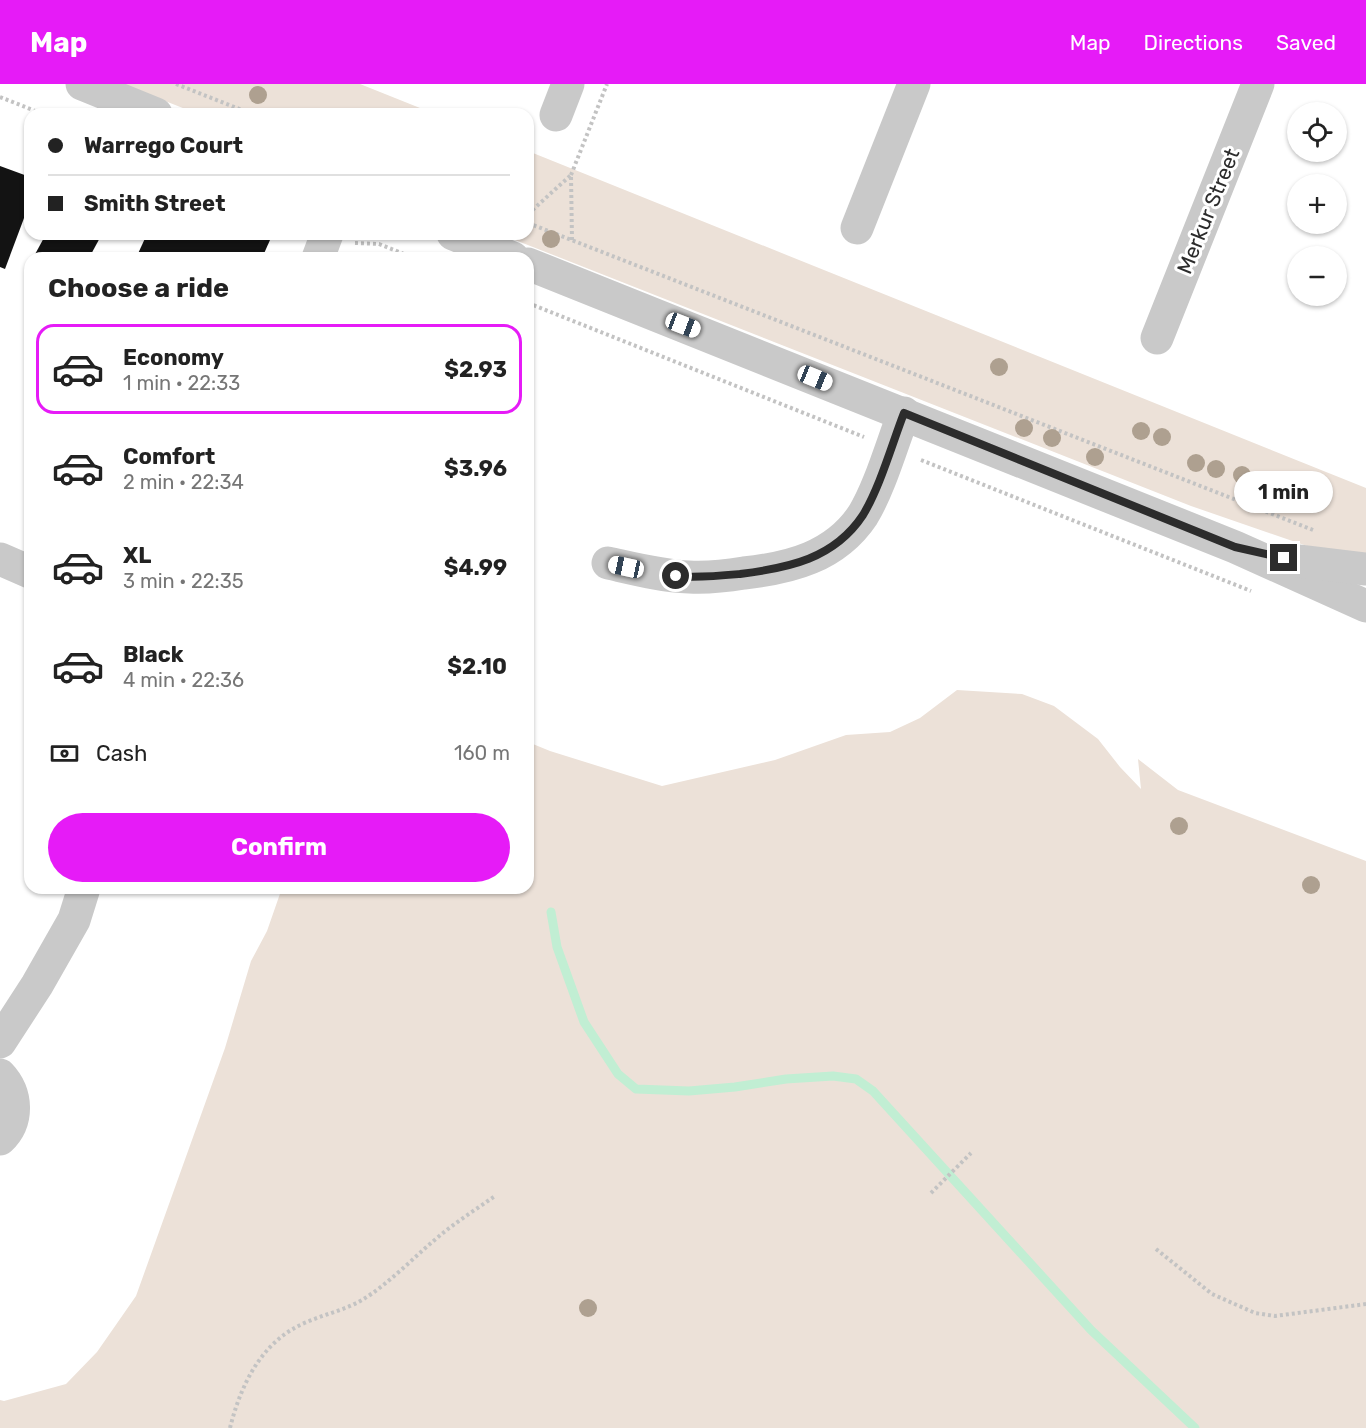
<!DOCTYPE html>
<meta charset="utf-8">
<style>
body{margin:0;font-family:Rubik,sans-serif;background:#f6f6f6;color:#222;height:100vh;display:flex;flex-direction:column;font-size:22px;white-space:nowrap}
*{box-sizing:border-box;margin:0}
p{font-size:20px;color:#767676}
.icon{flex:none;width:33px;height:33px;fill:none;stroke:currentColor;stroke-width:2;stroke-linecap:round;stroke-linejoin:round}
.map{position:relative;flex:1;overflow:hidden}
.drawer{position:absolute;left:24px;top:168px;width:510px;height:642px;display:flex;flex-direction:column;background:#fff;border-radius:18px;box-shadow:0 2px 4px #0004}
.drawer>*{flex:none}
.banner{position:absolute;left:24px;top:24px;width:510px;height:132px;border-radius:18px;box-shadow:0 2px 4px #0004;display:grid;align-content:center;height:132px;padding:0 24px;background:#fff}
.tools{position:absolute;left:1287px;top:18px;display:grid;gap:12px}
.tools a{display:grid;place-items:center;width:60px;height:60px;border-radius:50%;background:#fff;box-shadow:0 2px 4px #0004;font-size:30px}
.end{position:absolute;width:27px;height:27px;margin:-14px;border:8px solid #2c2c2c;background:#fff;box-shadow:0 0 0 3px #fff}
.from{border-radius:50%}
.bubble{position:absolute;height:42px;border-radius:21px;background:#fff;box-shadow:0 2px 4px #0004;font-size:20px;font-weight:700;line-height:42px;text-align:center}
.car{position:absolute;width:18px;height:36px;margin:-18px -9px;border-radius:8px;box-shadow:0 0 4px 2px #0007;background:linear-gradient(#fff 24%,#345 0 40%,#fff 0 76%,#345 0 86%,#fff 0)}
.banner b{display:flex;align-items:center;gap:21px;height:57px;font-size:22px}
.banner b+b{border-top:2px solid #e0e0e0}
.banner i{width:15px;height:15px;background:#222}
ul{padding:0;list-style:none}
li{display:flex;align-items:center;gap:18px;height:90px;margin:0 12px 9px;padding:0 12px;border:3px solid transparent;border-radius:18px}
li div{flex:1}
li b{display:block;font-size:22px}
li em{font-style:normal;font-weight:700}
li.active{border-color:#e61bf7}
li>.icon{width:54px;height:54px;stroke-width:1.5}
h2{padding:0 24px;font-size:27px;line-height:72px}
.pay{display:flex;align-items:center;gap:15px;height:66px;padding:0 24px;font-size:22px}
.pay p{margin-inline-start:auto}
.primary-button{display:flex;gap:12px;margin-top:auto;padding:12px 24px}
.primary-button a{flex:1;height:69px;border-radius:36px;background:#e61bf7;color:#fff;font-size:24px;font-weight:700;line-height:69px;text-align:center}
header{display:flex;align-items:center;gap:36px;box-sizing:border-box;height:84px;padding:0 30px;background:#e61bf7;color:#fff}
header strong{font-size:28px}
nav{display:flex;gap:33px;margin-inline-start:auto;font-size:21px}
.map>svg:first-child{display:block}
.green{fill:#ece1d8}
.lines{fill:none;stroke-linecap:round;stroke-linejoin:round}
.stream{stroke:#c1eed3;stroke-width:9}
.building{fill:#131313}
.path{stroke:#c3c3c3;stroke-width:4;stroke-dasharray:3 3;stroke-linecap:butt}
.minor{stroke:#c9c9c9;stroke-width:33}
.tertiary{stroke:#c9c9c9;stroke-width:33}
.tree{fill:#aea090}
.route{stroke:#2c2c2c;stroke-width:8}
.labels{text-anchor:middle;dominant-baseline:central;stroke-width:6;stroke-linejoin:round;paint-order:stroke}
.street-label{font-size:21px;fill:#2c2c2c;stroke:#fff}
</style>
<header>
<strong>Map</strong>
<nav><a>Map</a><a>Directions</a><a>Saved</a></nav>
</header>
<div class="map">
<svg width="1366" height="1344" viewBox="0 0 1366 1344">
<rect width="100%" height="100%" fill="#fff"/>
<!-- green -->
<g class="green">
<path d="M122,0h238l75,30h-237z"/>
<path d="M528,67l838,337v70l-56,-11 -119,-41 -691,-272h28z"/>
<path d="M957,606l65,4 32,12 44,33 22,28 21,22 -3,-30 40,31 188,71v567h-1366v-28l4,1 62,-17 31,-32 39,-56 89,-248 26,-87 16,-30 15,-43h246v-146l22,9 112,35 113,-26 71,-25 44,-3 30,-14z"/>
</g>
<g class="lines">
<!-- stream -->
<path class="stream" d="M551,828l6,35 27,75 34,52 18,15 53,2 46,-4 51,-8 47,-3 23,3 17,12 218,239 104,98"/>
</g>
<!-- building -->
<g class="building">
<path d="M0,82l30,11v25l-25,67 -5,-2z"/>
<path d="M46,150h56l-13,24h-56z"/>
<path d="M147,150h110l13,6 -8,18h-126z"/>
</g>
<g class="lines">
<!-- path -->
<g class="path">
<path d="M176,0l76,30"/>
<path d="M0,13l43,17"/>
<path d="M571,91l36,-91"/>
<path d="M528,130l43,-39 1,65"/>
<path d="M528,139l785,307"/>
<path d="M355,159l24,1 35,14"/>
<path d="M528,219l336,134"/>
<path d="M921,376l330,131"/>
<path d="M931,1109l40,-40"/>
<path d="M1156,1165l56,45 43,19 20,3 91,-12"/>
<path d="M230,1344c11,-44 32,-88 77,-106 18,-8 38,-12 55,-22 27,-16 56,-47 81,-67 16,-13 35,-25 52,-37"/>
</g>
<!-- minor -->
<g class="minor">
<path d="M556,31l12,-31"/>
<path d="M857,144l57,-144"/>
<path d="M318,174l9,-24"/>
<path d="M1157,254l101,-254"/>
<path d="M0,475l30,13"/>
<path d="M608,479c27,6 54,13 81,14 18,1 37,-1 55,-4 46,-5 91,-16 119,-58 17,-28 29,-71 41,-102"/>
<path d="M0,958l37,-57 37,-65 10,-32"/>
<path d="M0,991c17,18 19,46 0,64"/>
</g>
<!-- tertiary -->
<g class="tertiary">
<path d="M82,0l74,30"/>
<path d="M453,150l60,24"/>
<path d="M528,180l707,283 131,59"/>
<path d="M1290,476l76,9"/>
</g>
</g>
<!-- trees -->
<g class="tree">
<circle cx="258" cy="11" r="9"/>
<circle cx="551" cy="155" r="9"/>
<circle cx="999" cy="283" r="9"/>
<circle cx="1024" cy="344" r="9"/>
<circle cx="1141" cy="347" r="9"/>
<circle cx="1162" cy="353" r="9"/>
<circle cx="1052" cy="354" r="9"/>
<circle cx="1095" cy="373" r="9"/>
<circle cx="1196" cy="379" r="9"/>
<circle cx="1216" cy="385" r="9"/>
<circle cx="1242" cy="391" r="9"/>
<circle cx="1179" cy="742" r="9"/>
<circle cx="1311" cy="801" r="9"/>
<circle cx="588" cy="1224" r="9"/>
</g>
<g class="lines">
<!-- route -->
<path class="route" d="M676,492c21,2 42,0 64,-2 48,-6 94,-15 123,-59 17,-28 29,-71 41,-102l331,134 49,11"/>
</g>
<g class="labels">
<!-- street labels -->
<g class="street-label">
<text transform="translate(1208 127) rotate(-68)">Merkur Street</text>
</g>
</g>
</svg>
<div class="tools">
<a><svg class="icon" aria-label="locate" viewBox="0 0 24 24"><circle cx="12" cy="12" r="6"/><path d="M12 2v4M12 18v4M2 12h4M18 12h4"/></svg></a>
<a>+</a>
<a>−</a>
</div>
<i class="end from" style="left:676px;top:492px"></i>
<i class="end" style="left:1284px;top:474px"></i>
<div class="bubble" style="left:1234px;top:387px;width:99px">1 min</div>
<i class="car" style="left:683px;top:241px;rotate:111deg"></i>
<i class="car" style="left:815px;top:294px;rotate:112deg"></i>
<i class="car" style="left:626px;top:483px;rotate:282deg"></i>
<div class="banner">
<b><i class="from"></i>Warrego Court</b>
<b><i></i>Smith Street</b>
</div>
<section class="drawer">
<h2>Choose a ride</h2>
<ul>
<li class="active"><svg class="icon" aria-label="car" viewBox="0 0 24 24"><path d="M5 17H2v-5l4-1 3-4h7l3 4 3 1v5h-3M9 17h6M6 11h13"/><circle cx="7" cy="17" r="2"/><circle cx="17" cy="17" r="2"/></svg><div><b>Economy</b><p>1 min · 22:33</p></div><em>$2.93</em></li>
<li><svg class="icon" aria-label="car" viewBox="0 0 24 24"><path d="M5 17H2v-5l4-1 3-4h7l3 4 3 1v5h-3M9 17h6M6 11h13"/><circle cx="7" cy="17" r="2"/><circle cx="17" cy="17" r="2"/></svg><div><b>Comfort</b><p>2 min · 22:34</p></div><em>$3.96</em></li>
<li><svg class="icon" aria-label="car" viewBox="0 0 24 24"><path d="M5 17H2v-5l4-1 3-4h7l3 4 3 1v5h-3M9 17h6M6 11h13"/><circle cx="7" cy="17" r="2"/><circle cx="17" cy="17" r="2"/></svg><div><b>XL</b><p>3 min · 22:35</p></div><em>$4.99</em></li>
<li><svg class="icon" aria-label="car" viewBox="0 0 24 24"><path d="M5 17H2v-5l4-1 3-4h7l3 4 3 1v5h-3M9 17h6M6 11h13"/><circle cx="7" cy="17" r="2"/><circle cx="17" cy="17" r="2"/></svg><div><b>Black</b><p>4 min · 22:36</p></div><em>$2.10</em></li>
</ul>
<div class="pay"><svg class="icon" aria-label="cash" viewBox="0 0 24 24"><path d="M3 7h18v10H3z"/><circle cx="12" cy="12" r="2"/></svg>Cash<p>160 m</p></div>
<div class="primary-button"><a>Confirm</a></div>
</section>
</div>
